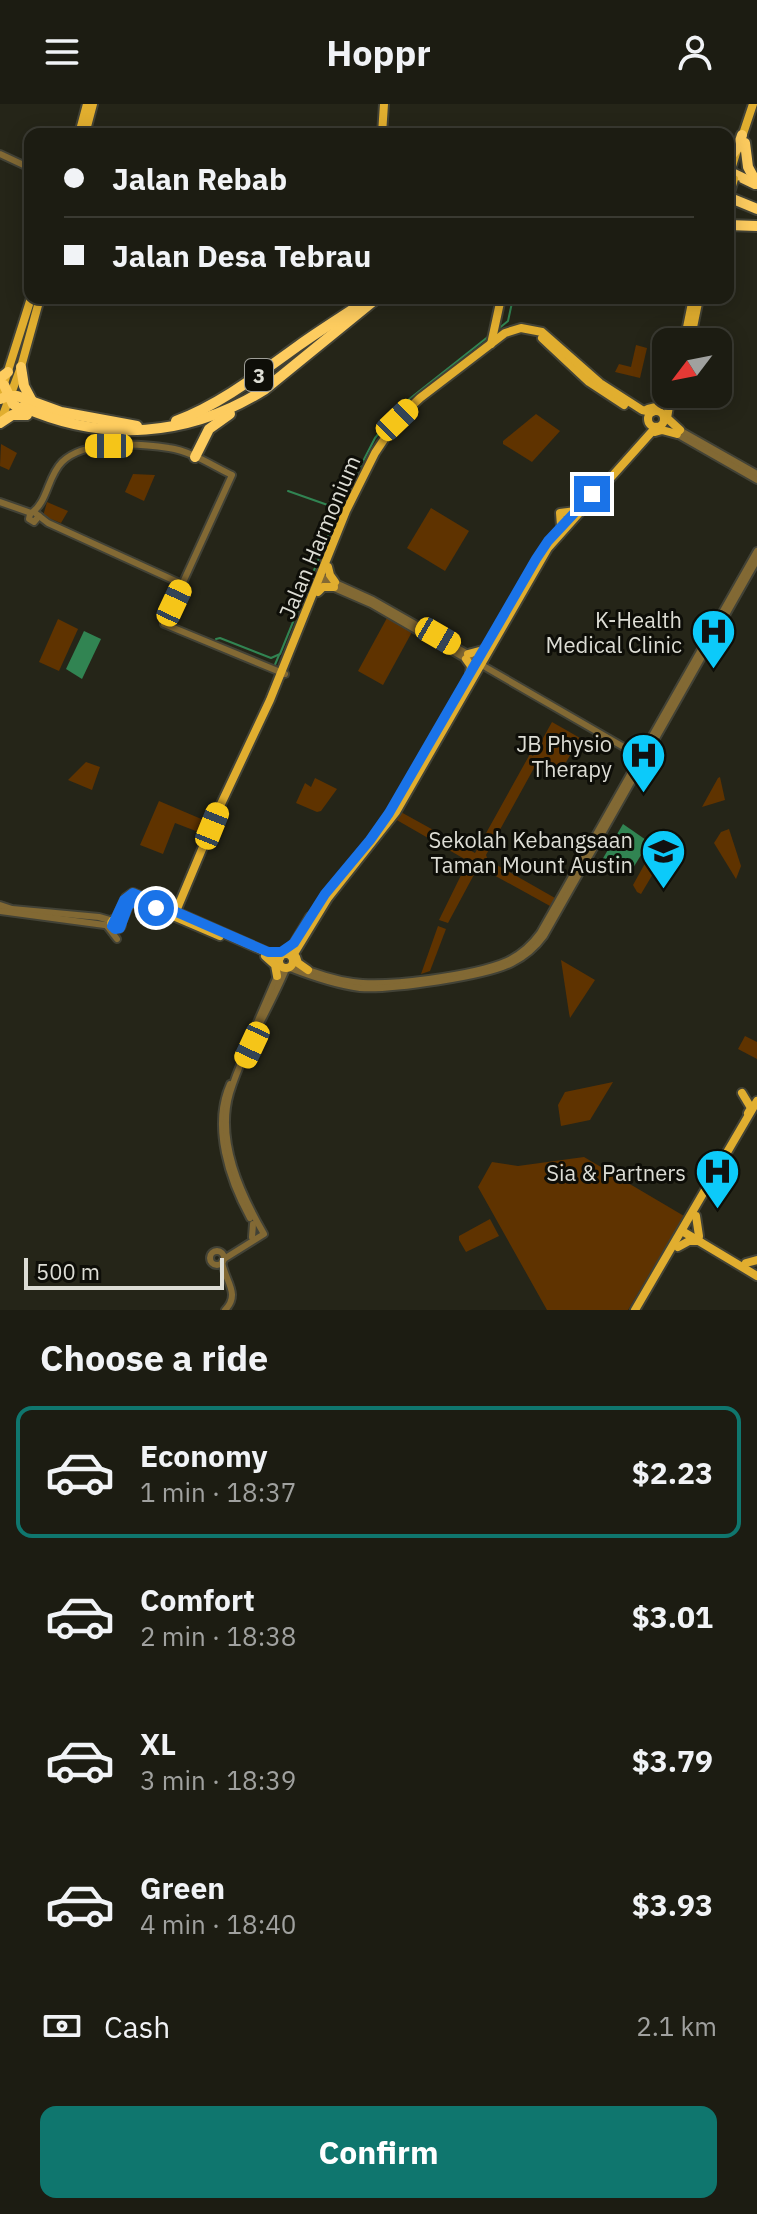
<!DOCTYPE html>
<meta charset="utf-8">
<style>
body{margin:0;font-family:"IBM Plex Sans",sans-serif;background:#292920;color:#f1f3f6;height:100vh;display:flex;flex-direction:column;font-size:30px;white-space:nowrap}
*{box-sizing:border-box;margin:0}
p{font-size:26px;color:#a0a19f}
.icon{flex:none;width:44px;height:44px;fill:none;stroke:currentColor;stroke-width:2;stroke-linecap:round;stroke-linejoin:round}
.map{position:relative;height:1206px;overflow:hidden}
.drawer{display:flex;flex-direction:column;background:#1c1c12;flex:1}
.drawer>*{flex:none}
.hud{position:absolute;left:24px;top:24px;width:710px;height:176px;border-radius:16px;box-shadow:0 4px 20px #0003,0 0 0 2px #3a3a32;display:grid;align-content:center;height:176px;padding:0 40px;background:#1c1c12}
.needle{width:52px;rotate:238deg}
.controls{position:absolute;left:652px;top:224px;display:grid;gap:16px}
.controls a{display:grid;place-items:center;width:80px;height:80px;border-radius:16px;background:#1c1c12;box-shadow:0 4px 20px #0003,0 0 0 2px #3a3a32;font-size:40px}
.scale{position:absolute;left:24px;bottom:20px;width:200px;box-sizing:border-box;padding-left:8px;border:4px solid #ddddd5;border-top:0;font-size:22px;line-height:28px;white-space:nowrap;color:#ddddd5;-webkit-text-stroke:6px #0e0e08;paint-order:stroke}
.end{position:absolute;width:36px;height:36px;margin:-18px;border:10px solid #1a73e8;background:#fff;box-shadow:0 0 0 4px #fff}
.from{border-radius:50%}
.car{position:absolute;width:24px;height:48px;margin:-24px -12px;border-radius:10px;box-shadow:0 0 6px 2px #0007;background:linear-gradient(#f5c518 24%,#345 0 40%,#f5c518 0 76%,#345 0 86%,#f5c518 0)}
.hud b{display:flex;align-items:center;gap:28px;height:76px;font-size:30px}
.hud b+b{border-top:2px solid #3a3a32}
.hud i{width:20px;height:20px;background:#f1f3f6}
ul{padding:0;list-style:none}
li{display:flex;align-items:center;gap:24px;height:132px;margin:0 16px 12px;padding:0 24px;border:4px solid transparent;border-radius:16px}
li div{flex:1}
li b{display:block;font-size:30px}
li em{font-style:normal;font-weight:700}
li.active{border-color:#0f766e}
li>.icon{width:72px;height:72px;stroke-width:1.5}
h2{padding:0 40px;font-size:36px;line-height:96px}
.pay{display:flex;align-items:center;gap:20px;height:88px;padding:0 40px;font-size:30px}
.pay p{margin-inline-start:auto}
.cta{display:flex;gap:16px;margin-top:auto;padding:16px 40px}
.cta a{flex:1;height:92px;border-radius:16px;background:#0f766e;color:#fff;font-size:32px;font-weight:700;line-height:92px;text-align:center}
header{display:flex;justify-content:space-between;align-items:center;height:104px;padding:0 40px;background:#1c1c12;font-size:36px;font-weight:700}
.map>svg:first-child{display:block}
.green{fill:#5f3300}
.water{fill:#318452}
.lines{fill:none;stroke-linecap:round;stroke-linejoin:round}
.stream{stroke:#318452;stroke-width:2}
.minor-casing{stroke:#424236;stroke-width:10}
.major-casing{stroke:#424236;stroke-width:12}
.highway-casing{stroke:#424236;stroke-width:14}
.minor{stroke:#826934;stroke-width:6}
.major{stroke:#e1ae2f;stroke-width:8}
.highway{stroke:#fdcc5f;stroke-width:10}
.major-bridge-casing{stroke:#424236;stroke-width:12;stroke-linecap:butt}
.major-bridge{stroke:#e1ae2f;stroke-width:8}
.route{stroke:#1a73e8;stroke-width:10}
.labels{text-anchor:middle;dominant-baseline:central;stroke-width:6;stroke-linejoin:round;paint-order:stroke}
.shield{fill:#0e0e08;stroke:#9f9f98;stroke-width:2}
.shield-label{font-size:20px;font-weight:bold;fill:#ddddd5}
.street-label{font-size:22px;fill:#ddddd5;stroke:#0e0e08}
.poi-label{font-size:22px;fill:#ddddd5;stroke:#0e0e08;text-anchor:end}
</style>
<header><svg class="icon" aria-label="menu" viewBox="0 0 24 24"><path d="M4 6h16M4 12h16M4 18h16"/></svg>Hoppr<svg class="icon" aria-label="person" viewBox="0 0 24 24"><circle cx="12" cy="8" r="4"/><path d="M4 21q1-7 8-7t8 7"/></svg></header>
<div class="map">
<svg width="757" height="1206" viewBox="0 0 757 1206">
<rect width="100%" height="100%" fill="#252518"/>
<!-- green -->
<g class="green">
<path d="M636,241l11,3 -7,30 -25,-6 4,-8 12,3z"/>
<path d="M536,310l24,17 -28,31 -29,-18v-3z"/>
<path d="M1,340l16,9 -8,17 -9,-4z"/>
<path d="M133,370l22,1 -11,26 -19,-9z"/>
<path d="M47,398l21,9 -7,12 -18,-7z"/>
<path d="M431,404l38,23 -24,40 -38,-23z"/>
<path d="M387,514l25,14 -29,53 -25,-14z"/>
<path d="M58,515l20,10 -19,42 -20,-9z"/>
<path d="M552,618l28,16 -19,33 -22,-12 -53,96 2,5 67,38 -5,8 -69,-38 -4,1 -29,54 -9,-3 29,-59 -73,-42 4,-8 76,42 55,-99 3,2z"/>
<path d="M86,658l14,5 -8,23 -24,-10z"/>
<path d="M720,673l5,23 -23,7 16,-29z"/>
<path d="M315,674l22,11 -16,22 -4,1 -21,-9 9,-20 6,4z"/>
<path d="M159,697l47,20 -5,12 -26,-10 -12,31 -23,-9z"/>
<path d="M729,725l12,37 -5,13 -22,-36 7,-11z"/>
<path d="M659,744l7,4 -25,42 -4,-2 -4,-7 20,-36z"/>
<path d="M438,822l8,3 -16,42 -9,3z"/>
<path d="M561,856l34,20 -25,38 -1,-5z"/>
<path d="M745,932l12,6v17l-19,-10z"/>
<path d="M613,978l-23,38 -29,6 -3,-21 7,-13z"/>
<path d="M584,1053l100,59 -56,94h-81l-69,-123 14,-25 26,4z"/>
<path d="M490,1115l9,17 -33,16 -7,-12v-4z"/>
</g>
<!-- water -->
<g class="water">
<path d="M84,527l17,8 -19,40 -16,-10z"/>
<path d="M623,720l26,18 -19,31 -6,1 -22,-14z"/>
</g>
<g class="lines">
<!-- stream -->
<g class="stream">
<path d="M497,226l11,-9 5,-23"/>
<path d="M288,387l51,18"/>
<path d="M216,535l4,-1 51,20 9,-4 61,-150 34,-66 28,-34 86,-68"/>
<path d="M274,563l5,-12"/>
</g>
<defs>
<g id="minor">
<path d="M87,22l3,4 10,4"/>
<path d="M0,50l30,14"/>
<path d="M676,324l81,46"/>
<path d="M673,328l84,48"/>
<path d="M0,398l31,11"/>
<path d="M34,408l5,4 -5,6 -5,-3 1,-5c18,-11 17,-37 32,-52 22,-22 77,-19 107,-14 22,3 44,18 63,27l-68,149 121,50"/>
<path d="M39,412l9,7 134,61"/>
<path d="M318,477l53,23 95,55 4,-2 -2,-3 -95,-54 -53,-24"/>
<path d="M480,560l161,93"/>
<path d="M0,801l12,4 87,8 14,4"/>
<path d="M0,807l112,15"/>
<path d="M107,822l10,13"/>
<path d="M293,860c19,8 39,15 60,18 34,5 122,-7 154,-21 13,-6 25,-17 33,-28l217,-382"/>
<path d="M290,864c23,9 46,17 70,20 30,2 125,-11 152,-25 12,-6 24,-16 32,-27l213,-376"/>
<path d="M246,944l35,-81"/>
<path d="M230,980c-19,42 -1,96 20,134"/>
<path d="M252,1133l1,-13"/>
<circle cx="217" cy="1154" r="7"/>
<path d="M224,1155l40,-25c-23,-40 -48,-93 -34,-141 13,-43 39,-83 56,-124"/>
<path d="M222,1158c3,19 19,32 3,48"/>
</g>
<g id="major">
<path d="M79,30l8,-30"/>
<path d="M85,30l8,-30"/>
<path d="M382,30l2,-30"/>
<path d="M742,33l11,-33"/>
<path d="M728,75l9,-29"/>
<path d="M542,234l47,44 35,23"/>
<path d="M684,238l9,-44"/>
<path d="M690,238l9,-44"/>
<path d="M491,240l10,-46"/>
<path d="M718,242l4,-1"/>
<path d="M0,292l31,-98"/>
<path d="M670,296l-3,18 13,12"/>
<path d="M648,305l8,-2 9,-10"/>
<circle cx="656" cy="315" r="8"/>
<path d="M0,319l21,-56 19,-69"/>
<path d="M655,328l7,-2 15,4"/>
<path d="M561,422l-1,-13 16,-2"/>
<path d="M328,463l2,8 5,7"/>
<path d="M318,488l5,-5h11"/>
<path d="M468,550l15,-4"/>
<path d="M466,555l5,7 -1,8"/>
<path d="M174,812l47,-112 49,-104 76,-189 29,-58 22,-33 23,-22 85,-65 16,-5 21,4 58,51 42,27 10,2"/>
<path d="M116,815l10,-21 7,-5 147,65"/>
<circle cx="116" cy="820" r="5"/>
<path d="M121,818l7,-16 8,-6 84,36"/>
<circle cx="286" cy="857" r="7"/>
<path d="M288,850l22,-37"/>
<path d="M265,852l10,9 2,11"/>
<path d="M292,853l36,-59 68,-86 152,-264 108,-121"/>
<path d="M296,853l2,6 10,7"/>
<path d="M742,989l9,15 -3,5"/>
<path d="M696,1112l3,20"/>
<path d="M682,1127l75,45"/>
<path d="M678,1143l11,-6h10"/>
<path d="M746,1159l11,-3"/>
<path d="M635,1206l122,-209"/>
</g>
<g id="highway">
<path d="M745,39l3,24 9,17"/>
<path d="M728,55l10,-12 4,-12"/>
<path d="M728,67l27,13"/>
<path d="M728,93l29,12"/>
<path d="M728,121l29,1"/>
<path d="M21,263l3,19 8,15"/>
<path d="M0,274l8,-6"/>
<path d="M4,281l9,19 14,11"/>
<path d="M0,295l8,-3h9l44,16 76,14"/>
<path d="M23,303c81,36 166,30 241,-17l113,-92"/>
<path d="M176,317c45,-17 83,-47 122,-75 21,-15 42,-28 63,-42"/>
<path d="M0,319l12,-8h14"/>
<path d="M195,353l14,-28 21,-15"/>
</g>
</defs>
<!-- minor casing -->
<use href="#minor" class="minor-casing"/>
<!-- major casing -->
<use href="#major" class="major-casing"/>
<!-- highway casing -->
<use href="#highway" class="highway-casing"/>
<!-- minor -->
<use href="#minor" class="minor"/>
<!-- major -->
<use href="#major" class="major"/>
<!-- highway -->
<use href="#highway" class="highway"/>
<defs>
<path id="major-bridge" d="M728,95l6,-20"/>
</defs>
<!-- major-bridge casing -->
<use href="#major-bridge" class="major-bridge-casing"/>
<!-- major-bridge -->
<use href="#major-bridge" class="major-bridge"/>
</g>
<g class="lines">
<!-- route -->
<path class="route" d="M156,804l-22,-7 -6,5 -8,22 -5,1 -3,-3 12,-26 9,-7 135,59h13l13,-9 31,-49 45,-54 19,-27 147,-254 12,-18 44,-47"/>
</g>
<!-- icons -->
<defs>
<symbol id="hospital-pin" viewBox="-11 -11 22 30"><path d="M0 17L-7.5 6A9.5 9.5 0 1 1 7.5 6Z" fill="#0ccafa" stroke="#0e0e08"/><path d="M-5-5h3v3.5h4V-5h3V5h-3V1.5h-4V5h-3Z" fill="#111"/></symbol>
<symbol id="school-pin" viewBox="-11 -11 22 30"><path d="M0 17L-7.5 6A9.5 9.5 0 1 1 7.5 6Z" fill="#0ccafa" stroke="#0e0e08"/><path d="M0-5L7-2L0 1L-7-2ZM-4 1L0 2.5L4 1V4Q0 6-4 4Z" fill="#111"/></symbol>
</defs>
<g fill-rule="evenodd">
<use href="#hospital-pin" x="688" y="502" width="51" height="69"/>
<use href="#hospital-pin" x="618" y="626" width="51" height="69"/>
<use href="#school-pin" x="638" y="722" width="51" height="69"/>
<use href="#hospital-pin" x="692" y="1042" width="51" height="69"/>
</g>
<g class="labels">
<!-- shield labels -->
<rect class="shield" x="245" y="255" width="28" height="32" rx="6"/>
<g class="shield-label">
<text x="259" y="271">3</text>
</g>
<!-- street labels -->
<g class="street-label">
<text transform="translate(319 433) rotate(-67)">Jalan Harmonium</text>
</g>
<!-- poi labels -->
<g class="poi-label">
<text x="682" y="515">K-Health<tspan x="682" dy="25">Medical Clinic</tspan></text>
<text x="612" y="639">JB Physio<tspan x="612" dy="25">Therapy</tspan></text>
<text x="633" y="735">Sekolah Kebangsaan<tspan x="633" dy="25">Taman Mount Austin</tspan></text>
<text x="686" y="1068">Sia &amp; Partners</text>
</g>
</g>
</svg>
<div class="controls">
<a><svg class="needle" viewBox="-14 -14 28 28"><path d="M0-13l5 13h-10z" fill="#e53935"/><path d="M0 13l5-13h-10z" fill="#a0a19f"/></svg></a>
</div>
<div class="scale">500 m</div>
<i class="end from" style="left:156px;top:804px"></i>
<i class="end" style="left:592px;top:390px"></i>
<i class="car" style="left:397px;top:316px;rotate:46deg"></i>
<i class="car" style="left:109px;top:342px;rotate:270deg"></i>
<i class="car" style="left:174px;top:499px;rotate:25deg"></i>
<i class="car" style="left:438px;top:532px;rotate:120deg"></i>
<i class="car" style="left:212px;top:722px;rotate:22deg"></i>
<i class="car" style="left:252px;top:941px;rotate:205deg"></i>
<div class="hud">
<b><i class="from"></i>Jalan Rebab</b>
<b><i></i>Jalan Desa Tebrau</b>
</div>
</div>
<section class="drawer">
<h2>Choose a ride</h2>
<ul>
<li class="active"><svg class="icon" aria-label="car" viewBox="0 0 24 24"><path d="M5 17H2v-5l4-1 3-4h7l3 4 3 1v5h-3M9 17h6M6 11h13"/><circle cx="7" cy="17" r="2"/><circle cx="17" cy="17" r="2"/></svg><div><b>Economy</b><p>1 min · 18:37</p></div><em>$2.23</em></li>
<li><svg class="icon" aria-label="car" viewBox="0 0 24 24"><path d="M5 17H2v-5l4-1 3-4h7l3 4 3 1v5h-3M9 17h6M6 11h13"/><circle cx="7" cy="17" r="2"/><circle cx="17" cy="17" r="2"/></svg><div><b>Comfort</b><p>2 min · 18:38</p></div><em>$3.01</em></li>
<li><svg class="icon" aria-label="car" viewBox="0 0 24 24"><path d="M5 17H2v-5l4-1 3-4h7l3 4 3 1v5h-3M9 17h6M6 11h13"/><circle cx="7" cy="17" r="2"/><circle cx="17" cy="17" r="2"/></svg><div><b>XL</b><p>3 min · 18:39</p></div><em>$3.79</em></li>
<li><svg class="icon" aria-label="car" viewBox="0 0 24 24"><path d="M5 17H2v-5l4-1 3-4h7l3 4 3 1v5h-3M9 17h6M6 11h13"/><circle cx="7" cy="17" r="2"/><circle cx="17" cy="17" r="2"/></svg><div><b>Green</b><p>4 min · 18:40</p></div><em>$3.93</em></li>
</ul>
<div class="pay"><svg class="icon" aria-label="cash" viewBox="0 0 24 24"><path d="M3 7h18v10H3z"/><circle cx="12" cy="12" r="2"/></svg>Cash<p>2.1 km</p></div>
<div class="cta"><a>Confirm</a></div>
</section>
